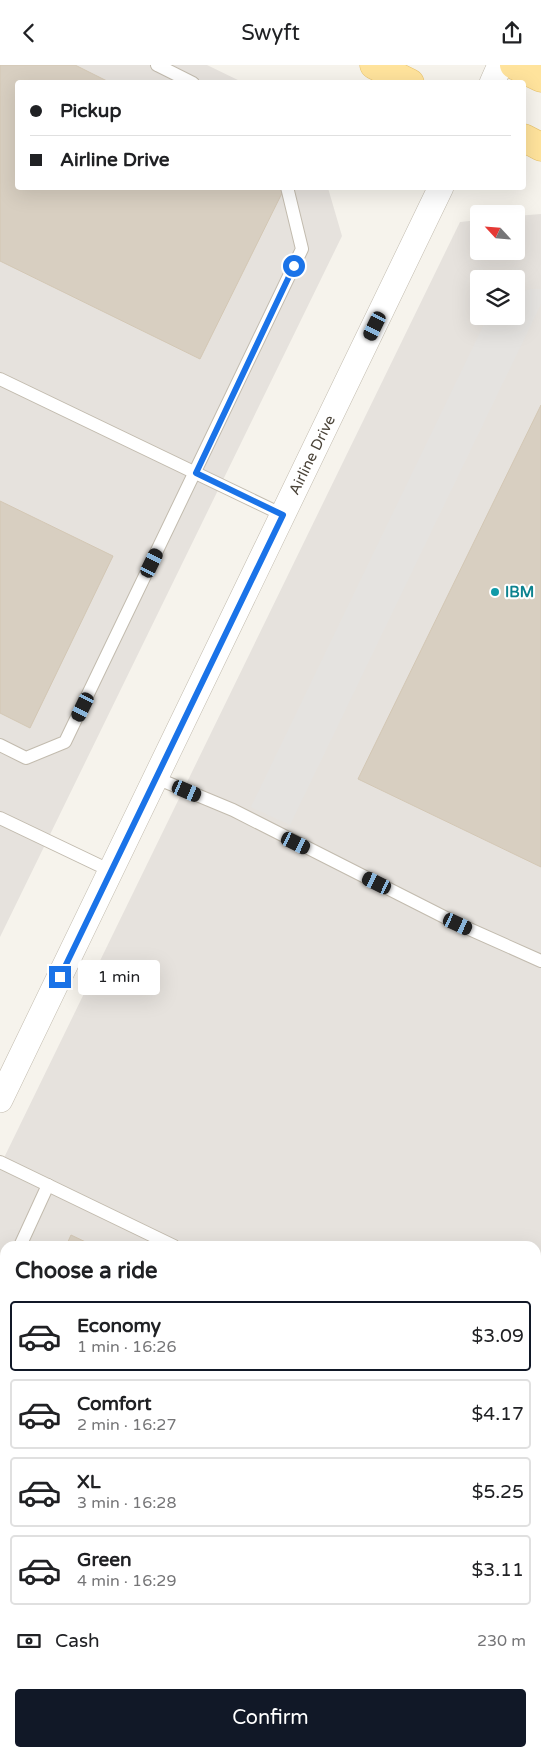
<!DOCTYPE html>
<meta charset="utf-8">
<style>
body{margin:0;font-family:"Varela Round",sans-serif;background:#f6f6f6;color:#202124;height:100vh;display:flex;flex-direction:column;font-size:19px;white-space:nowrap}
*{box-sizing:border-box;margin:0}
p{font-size:16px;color:#757577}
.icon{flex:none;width:28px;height:28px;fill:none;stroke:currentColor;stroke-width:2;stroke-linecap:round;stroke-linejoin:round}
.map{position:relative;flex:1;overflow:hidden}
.panel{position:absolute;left:0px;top:1176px;width:541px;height:516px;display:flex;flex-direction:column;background:#fff;border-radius:15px 15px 0 0;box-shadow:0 5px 20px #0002}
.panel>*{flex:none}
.guide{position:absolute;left:15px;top:15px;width:511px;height:110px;border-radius:5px;box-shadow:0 5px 20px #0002;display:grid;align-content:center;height:110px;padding:0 15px;background:#fff}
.needle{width:32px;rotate:296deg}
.fabs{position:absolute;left:470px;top:140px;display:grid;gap:10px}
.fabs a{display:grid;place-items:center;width:55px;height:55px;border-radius:5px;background:#fff;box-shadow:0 5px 20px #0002;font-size:25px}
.end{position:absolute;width:22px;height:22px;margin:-11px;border:6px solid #1a73e8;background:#fff;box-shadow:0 0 0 2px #fff}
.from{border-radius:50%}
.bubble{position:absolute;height:35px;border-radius:5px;background:#fff;box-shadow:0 5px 20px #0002;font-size:16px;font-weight:600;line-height:35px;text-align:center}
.car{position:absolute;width:15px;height:30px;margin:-15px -8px;border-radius:6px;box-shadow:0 0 4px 1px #0007;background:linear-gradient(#222 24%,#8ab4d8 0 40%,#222 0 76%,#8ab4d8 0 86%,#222 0)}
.guide b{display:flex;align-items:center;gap:18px;height:48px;font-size:19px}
.guide b+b{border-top:1px solid #e0e0e0}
.guide i{width:12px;height:12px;background:#202124}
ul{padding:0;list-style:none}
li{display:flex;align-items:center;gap:15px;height:70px;margin:0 10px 8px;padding:0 5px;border:2px solid #e0e0e0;border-radius:5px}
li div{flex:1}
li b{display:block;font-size:19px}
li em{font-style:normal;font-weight:600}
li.selected{border-color:#111827}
li>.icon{width:45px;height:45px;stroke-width:1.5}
h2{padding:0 15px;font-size:22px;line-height:60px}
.pay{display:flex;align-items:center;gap:12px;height:55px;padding:0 15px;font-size:19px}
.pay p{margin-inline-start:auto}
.button{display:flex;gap:10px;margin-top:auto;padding:10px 15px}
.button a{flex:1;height:58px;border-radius:5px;background:#111827;color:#fff;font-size:20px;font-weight:600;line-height:58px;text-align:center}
header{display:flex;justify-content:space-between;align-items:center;height:65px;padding:0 15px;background:#fff;font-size:22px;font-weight:600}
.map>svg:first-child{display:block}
.industrial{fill:#e6e2dd;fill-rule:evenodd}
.parking{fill:#e5e3e0}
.building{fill:#d8cfc1;stroke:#d3c7b4}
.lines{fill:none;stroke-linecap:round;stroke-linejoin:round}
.service-casing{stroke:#c2bbae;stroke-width:14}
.minor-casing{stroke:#c2bbae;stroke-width:26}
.primary-casing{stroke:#e6c16a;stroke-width:29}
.service{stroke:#fff;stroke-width:12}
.minor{stroke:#fff;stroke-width:25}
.primary{stroke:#ffe39c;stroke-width:28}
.route{stroke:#1a73e8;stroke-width:6}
.culture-dot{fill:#0f9aa8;stroke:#fff;stroke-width:2}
.labels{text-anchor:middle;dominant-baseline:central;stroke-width:4;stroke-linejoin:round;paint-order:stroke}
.street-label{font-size:15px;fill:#4b4439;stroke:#fff}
.culture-label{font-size:15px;font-weight:bold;fill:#0d838f;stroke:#fff;text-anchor:start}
</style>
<header><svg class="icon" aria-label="back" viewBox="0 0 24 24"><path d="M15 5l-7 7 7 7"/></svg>Swyft<svg class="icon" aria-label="share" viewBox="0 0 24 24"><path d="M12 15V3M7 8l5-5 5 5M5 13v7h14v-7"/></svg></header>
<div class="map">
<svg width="541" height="1692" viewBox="0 0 541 1692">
<rect width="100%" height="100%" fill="#f6f3ec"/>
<!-- industrial -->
<g class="industrial">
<path d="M0,0h207l35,17 -224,1v104l310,1 14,48 -342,701z"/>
<path d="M541,149v1543h-541v-591l460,-944 19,-2v31h37v-35zM479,214h37v37h-37zM5,1181h531v507h-531z"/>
</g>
<!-- parking -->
<path class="parking" d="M531,224h10v15l-251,521 -39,-18 237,-491h28v-23z"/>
<!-- building -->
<g class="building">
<path d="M0,0h75l36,18h-93v104h267l-85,172 -200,-98z"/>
<path d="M541,340v462l-183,-88z"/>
<path d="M0,436l113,55 -83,172 -30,-15z"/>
<path d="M71,1170l23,11h-28z"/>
<path d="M5,1307v144l-5,-2v-132z"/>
<path d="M536,1396l5,2v294h-39l-9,-4h43z"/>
</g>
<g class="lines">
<defs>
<g id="service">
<path d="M157,0l36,18"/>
<path d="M0,314l283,136"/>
<path d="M0,680l26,13 39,-16 237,-493 -15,-62"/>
<path d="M156,713l77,32 225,114 83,37"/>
<path d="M0,753l111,53"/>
<path d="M0,1097l174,84"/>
<path d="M20,1181l28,-61"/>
<path d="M0,1224l5,-11"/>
<path d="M536,1357l5,3"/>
<path d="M0,1576l5,3"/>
<path d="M226,1688l9,4"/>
</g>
<g id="minor">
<path d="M492,18l8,-18"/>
<path d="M0,1035l441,-913"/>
<path d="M0,1677l5,3"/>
<path d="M22,1688l9,4"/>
</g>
<g id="primary">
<path d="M374,0l36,18"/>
<path d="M514,0l27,13"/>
<path d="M524,73l17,9"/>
</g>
</defs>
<!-- service casing -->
<use href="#service" class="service-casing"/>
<!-- minor casing -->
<use href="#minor" class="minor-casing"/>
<!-- primary casing -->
<use href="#primary" class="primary-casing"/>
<!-- service -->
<use href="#service" class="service"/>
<!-- minor -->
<use href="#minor" class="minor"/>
<!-- primary -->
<use href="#primary" class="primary"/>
</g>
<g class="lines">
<!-- route -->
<path class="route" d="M60,912l223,-462 -87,-42 98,-207"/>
</g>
<!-- markers -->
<circle class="culture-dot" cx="495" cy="527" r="5"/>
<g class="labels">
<!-- street labels -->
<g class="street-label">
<text transform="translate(312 390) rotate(-64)">Airline Drive</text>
</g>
<!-- culture labels -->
<g class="culture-label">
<text x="505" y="527">IBM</text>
</g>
</g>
</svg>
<div class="fabs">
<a><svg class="needle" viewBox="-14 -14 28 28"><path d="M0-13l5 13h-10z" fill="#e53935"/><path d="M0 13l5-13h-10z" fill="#757577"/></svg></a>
<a><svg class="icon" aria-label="layers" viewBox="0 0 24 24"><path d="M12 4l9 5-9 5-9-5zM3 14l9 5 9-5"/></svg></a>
</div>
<i class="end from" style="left:294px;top:201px"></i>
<i class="end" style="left:60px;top:912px"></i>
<div class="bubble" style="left:78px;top:895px;width:82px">1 min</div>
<i class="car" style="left:375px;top:261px;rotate:206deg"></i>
<i class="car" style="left:152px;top:498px;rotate:26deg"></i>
<i class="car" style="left:83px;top:642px;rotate:206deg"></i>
<i class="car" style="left:187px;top:726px;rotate:113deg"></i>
<i class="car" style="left:296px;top:778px;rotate:116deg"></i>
<i class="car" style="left:377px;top:818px;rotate:296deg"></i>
<i class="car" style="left:458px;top:859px;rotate:115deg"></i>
<div class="guide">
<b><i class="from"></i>Pickup</b>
<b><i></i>Airline Drive</b>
</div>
<section class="panel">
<h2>Choose a ride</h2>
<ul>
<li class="selected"><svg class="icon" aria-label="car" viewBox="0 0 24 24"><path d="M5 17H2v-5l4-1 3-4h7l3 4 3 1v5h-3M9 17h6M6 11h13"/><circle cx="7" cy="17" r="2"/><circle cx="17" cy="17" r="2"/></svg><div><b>Economy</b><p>1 min · 16:26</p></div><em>$3.09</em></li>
<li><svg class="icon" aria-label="car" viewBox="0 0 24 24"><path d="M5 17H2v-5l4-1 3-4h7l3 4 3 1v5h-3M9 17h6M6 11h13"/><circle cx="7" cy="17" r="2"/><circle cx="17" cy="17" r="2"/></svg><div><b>Comfort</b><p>2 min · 16:27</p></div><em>$4.17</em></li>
<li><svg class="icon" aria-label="car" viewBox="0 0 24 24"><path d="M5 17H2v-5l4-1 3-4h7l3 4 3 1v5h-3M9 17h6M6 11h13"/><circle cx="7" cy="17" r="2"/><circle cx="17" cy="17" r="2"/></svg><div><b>XL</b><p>3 min · 16:28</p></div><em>$5.25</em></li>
<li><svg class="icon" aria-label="car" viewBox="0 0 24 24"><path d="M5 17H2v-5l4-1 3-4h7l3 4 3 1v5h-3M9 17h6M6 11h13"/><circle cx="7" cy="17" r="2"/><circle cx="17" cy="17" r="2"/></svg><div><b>Green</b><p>4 min · 16:29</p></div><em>$3.11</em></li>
</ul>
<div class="pay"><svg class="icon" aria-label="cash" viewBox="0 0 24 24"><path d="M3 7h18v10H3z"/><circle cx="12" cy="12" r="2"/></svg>Cash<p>230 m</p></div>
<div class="button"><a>Confirm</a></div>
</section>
</div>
